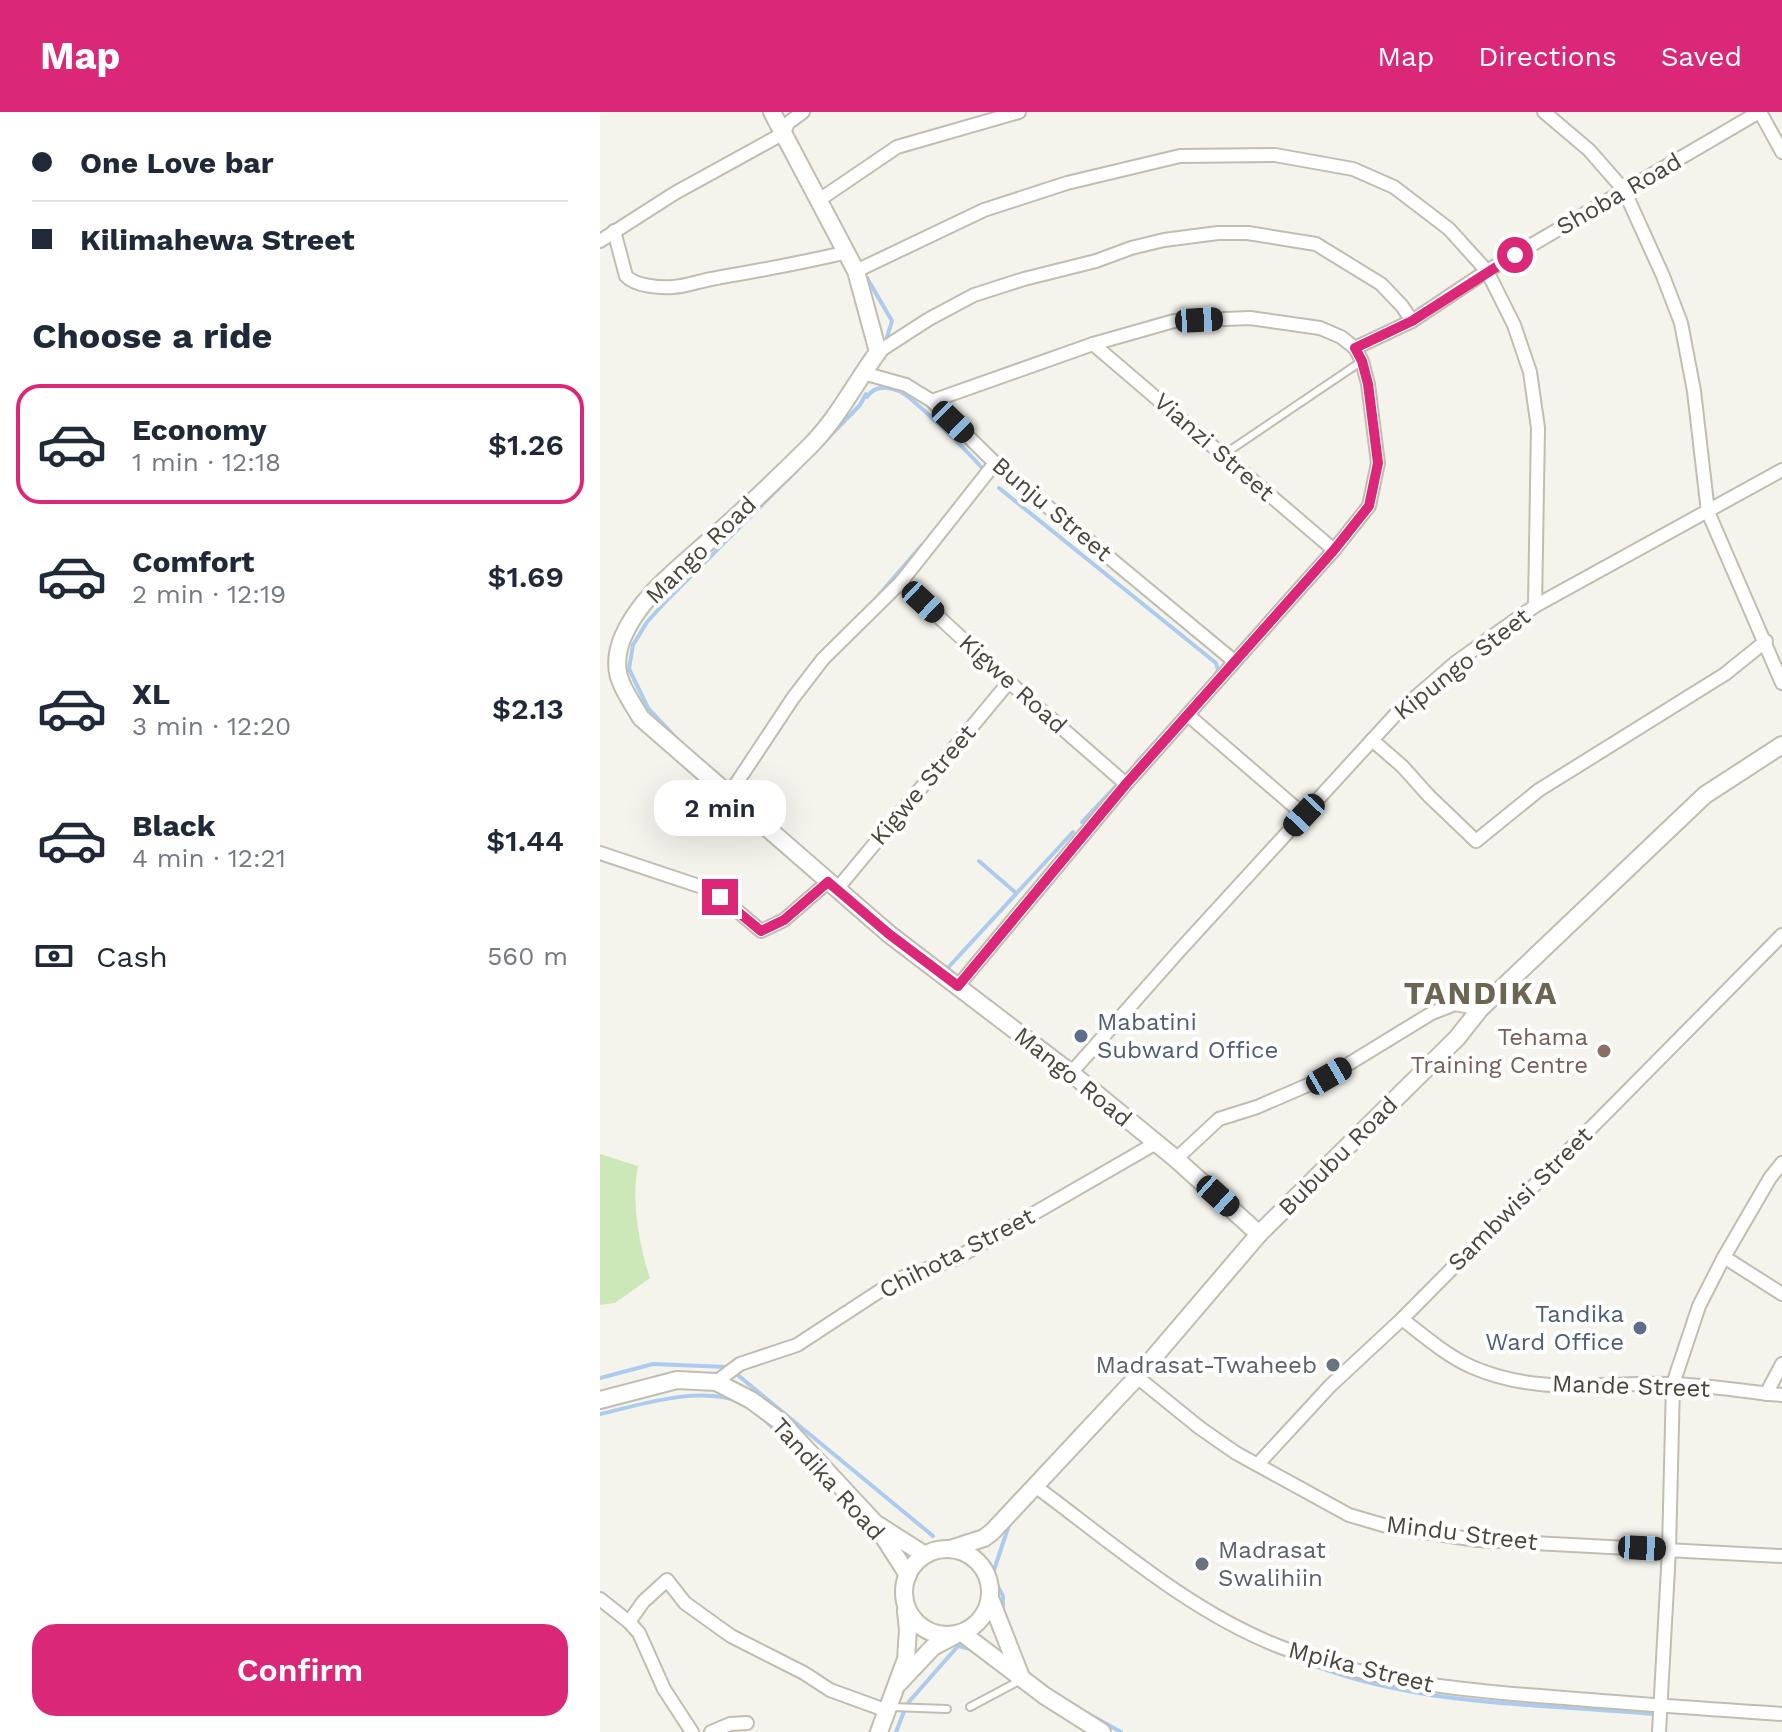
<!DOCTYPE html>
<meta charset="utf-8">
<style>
body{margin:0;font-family:"Work Sans",sans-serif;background:#f6f6f7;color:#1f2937;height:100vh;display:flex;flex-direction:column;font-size:30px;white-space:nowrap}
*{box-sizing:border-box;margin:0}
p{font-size:26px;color:#747a83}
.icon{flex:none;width:44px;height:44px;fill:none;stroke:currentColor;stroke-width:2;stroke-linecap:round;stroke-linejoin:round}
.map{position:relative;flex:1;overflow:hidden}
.side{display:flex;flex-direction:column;background:#fff;width:600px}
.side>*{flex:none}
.hud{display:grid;align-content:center;height:176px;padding:0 32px;background:#fff}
.end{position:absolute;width:36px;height:36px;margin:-18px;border:10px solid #db2777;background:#fff;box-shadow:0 0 0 4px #fff}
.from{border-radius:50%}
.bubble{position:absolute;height:56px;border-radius:24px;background:#fff;box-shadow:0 8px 32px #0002;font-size:26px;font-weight:600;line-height:56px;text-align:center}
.car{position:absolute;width:24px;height:48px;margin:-24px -12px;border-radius:10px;box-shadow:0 0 6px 2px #0007;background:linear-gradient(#222 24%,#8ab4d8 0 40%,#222 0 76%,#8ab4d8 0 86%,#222 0)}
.hud b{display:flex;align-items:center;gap:28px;height:76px;font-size:30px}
.hud b+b{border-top:2px solid #e0e1e3}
.hud i{width:20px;height:20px;background:#1f2937}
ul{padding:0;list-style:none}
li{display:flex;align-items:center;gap:24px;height:120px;margin:0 16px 12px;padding:0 16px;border:4px solid transparent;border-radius:24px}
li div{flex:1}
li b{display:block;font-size:30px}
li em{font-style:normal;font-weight:600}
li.on{border-color:#db2777}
li>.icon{width:72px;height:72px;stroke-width:1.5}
h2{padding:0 32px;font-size:36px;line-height:96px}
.pay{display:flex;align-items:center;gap:20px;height:88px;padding:0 32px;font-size:30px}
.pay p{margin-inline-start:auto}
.button{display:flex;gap:16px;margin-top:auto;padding:16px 32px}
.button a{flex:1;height:92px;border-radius:24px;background:#db2777;color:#fff;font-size:32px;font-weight:600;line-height:92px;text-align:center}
header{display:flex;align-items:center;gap:48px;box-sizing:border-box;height:112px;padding:0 40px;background:#db2777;color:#fff}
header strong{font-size:38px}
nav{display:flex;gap:44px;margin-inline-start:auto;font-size:28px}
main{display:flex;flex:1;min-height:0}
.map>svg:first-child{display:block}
.green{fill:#cce7b8}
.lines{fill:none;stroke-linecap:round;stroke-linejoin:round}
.stream{stroke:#adcbee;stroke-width:4}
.service-casing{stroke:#c1bdaf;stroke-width:10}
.minor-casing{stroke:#c1bdaf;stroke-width:16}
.tertiary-casing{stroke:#c1bdaf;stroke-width:20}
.service{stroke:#fff;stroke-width:6}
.minor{stroke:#fff;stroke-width:12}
.tertiary{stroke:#fff;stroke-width:16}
.route{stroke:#db2777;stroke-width:10}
.service-dot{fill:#5c6f8a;stroke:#fff;stroke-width:3}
.education-dot{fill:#8d6e63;stroke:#fff;stroke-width:3}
.worship-dot{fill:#6b7280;stroke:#fff;stroke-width:3}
.labels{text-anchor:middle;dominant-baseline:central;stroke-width:8;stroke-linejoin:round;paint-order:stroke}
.street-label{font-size:24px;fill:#4a463a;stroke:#fff}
.service-label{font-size:24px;fill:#4e5e75;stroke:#fff;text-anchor:start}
.education-label{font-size:24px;fill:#785e54;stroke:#fff;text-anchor:end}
.worship-label{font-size:24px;fill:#5b616d;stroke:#fff;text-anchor:end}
.district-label{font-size:32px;font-weight:bold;letter-spacing:2px;fill:#6c6552;stroke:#fff}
</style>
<header>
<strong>Map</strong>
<nav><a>Map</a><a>Directions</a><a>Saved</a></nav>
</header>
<main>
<section class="side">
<div class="hud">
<b><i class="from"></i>One Love bar</b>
<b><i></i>Kilimahewa Street</b>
</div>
<h2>Choose a ride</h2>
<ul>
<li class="on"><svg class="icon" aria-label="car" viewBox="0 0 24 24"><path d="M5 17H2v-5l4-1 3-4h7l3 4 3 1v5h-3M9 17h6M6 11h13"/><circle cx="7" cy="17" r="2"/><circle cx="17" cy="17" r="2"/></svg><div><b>Economy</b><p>1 min · 12:18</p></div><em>$1.26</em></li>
<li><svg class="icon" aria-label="car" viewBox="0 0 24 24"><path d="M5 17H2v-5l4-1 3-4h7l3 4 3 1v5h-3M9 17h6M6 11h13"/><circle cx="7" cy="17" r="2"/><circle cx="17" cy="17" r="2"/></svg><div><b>Comfort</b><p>2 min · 12:19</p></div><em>$1.69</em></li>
<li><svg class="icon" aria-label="car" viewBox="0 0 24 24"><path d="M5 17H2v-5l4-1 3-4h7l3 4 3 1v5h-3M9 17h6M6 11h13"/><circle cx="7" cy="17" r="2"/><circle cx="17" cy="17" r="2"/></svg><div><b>XL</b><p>3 min · 12:20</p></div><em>$2.13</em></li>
<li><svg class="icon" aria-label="car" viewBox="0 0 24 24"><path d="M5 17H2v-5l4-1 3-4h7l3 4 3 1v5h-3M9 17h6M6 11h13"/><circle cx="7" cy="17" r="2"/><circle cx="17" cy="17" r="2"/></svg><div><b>Black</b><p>4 min · 12:21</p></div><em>$1.44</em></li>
</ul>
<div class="pay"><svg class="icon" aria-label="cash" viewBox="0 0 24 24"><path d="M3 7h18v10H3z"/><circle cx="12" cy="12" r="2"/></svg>Cash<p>560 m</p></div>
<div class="button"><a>Confirm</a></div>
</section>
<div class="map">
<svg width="1182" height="1620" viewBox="0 0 1182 1620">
<rect width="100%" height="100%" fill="#f5f4ec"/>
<!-- green -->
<path class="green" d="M0,1042l38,12c-7,34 1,79 12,112l-35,25 -15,2z"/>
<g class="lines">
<!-- stream -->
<g class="stream">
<path d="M267,166l25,43 -5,16"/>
<path d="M267,285c8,-12 21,-11 34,-5 12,6 76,68 83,79"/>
<path d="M224,330l36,-37 6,-11"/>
<path d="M399,376l217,175 2,7 -3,6"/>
<path d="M278,484l44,-51"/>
<path d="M81,631l-33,-35 -19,-39 4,-24 14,-23 21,-23 128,-128"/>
<path d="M536,651l25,-27"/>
<path d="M482,710l33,-35"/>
<path d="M379,749l37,32"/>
<path d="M284,807l18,15"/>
<path d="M345,859l128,-139"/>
<path d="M0,1266l53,-14 75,3 205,169"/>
<path d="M0,1302c40,-9 100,-29 140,-12 24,11 73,68 94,89"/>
<path d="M403,1502v-18l-11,-20 17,-51"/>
<path d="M695,1546c114,49 238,45 359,56"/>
<path d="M487,1601l34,19"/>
<path d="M296,1620l11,-28 51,-58 13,3"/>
</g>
<defs>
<g id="service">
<path d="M623,343l139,-94"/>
<path d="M291,1595l56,2"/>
<path d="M370,1595l49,-26"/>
</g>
<g id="minor">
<path d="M944,0l45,38 35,40 39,86 18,47 13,68 14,121 74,171"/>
<path d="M1160,0l22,40"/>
<path d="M219,88l78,-53 122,-35"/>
<path d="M14,119l12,45c9,10 34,12 47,11 15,-1 29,-7 44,-9 44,-8 86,-15 130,-26"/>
<path d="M0,129l75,-48 109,-60 4,-10 15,-11"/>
<path d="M256,159l128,-61 83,-27 113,-27 95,-1 78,14 41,18 55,42 38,42 27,54 16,47 8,56 -3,178"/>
<path d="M493,232l241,206"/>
<path d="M755,236l57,-27 75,-50 272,-159"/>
<path d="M278,240l51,-33 45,-24 50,-16 72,-18 35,-13 33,-8 54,-7h30l68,11 65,40 21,22 10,15"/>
<path d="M263,261l43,12 26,16 63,62 239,198"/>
<path d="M332,289l161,-57 81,-23 76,-3 70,10 21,9 14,11 7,13 6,23 10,79 -9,43 -35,44 -208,234 -168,202"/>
<path d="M301,470l108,100 117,102"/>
<path d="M588,603l116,100"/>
<path d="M772,628l30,26 27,30 47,45 63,-51 186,-116 41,-33"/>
<path d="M128,684l65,-98 30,-39 78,-77 94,-119"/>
<path d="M0,741l102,34 25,15 34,29 23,-11 44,-38"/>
<path d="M237,777l172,-207"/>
<path d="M471,961l108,-122 217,-237 59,-51 80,-57 247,-136"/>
<path d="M576,1047l43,-40 38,-12 72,-31 103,-63 23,-9 25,5"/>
<path d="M1124,1145l58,37"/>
<path d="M802,1207c22,17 45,37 70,48 66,29 132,15 200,17 37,1 74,8 110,11"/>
<path d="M537,1265l63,51 36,25 113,62 41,12 87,13 305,16"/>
<path d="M116,1270l24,-18 57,-19 101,-66 57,-20 201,-116"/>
<path d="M1166,1282l16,-30"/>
<path d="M659,1351l71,-77 72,-67 380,-384"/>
<path d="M435,1374c76,56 154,125 243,160 92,36 188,45 286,52 72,6 145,11 218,16"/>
<path d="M0,1487l29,23 10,11 25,56 28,43"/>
<path d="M29,1510l14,-20 24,-22 18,23 46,33 73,37 26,17 52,19 6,-2"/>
<path d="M111,1620l19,-8 17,-1"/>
<path d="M1059,1620l10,-182 4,-166 26,-78 25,-49 46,-79 12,-15"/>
</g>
<g id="tertiary">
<path d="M172,0l84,159 22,81c-23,31 -40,66 -68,94 -32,32 -65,63 -99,93 -32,29 -72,58 -89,100 -13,35 2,50 19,79l248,216 182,139 105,86 83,75"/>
<path d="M0,1288l77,-20 39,2 35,18 30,22 93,100 34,53"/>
<path d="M278,1413l47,30"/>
<path d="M350,1437l34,-11 8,-6 145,-155 122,-143 198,-196 23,-29 225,-214 77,-50"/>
<circle cx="347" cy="1480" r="43"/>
<path d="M390,1486l31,79"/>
<path d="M362,1521l83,63 57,36"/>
<path d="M299,1571l34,-36 21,-11"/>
<path d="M279,1620l27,-73 2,-29 -2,-19"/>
</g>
</defs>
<!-- service casing -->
<use href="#service" class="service-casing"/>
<!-- minor casing -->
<use href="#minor" class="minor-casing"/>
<!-- tertiary casing -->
<use href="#tertiary" class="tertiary-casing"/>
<!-- service -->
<use href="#service" class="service"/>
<!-- minor -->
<use href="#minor" class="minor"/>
<!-- tertiary -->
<use href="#tertiary" class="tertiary"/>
</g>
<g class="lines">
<!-- route -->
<path class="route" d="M120,785l41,34 23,-11 44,-38 61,52 69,52 168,-202 208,-234 35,-44 9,-43 -10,-79 -6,-23 -7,-13 57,-27 103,-66"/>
</g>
<!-- markers -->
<g class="service-dot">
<circle cx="481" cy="924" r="8"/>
<circle cx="1040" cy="1216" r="8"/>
</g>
<circle class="education-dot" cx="1004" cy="939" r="8"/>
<g class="worship-dot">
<circle cx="733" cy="1253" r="8"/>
<circle cx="602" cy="1452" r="8"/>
</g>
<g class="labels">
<!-- street labels -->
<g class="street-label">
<text transform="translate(1019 82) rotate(-30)">Shoba Road</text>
<text transform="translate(614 335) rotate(41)">Vianzi Street</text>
<text transform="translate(452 397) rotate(40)">Bunju Street</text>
<text transform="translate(101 438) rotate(-44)">Mango Road</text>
<text transform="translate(862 552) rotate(-38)">Kipungo Steet</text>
<text transform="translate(413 572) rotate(42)">Kigwe Road</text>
<text transform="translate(323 673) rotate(-50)">Kigwe Street</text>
<text transform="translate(473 965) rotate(39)">Mango Road</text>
<text transform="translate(738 1044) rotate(-45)">Bububu Road</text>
<text transform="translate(920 1087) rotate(-45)">Sambwisi Street</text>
<text transform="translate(357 1141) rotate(-27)">Chihota Street</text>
<text transform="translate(1031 1274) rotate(2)">Mande Street</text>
<text transform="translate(228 1367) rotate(48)">Tandika Road</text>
<text transform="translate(862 1421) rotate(7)">Mindu Street</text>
<text transform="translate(761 1555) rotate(14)">Mpika Street</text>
</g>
<!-- service labels -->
<g class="service-label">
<text x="497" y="910">Mabatini<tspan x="497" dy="28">Subward Office</tspan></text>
<text x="1024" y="1202" text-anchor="end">Tandika<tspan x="1024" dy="28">Ward Office</tspan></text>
</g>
<!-- education labels -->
<g class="education-label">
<text x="988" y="925">Tehama<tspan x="988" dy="28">Training Centre</tspan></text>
</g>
<!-- worship labels -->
<g class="worship-label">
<text x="717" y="1253">Madrasat-Twaheeb</text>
<text x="618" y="1438" text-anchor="start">Madrasat<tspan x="618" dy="28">Swalihiin</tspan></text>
</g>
<!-- district labels -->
<g class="district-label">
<text x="881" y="881">TANDIKA</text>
</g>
</g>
</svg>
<i class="end from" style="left:915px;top:143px"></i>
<i class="end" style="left:120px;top:785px"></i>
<div class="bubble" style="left:54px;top:668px;width:132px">2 min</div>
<i class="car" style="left:599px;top:208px;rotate:87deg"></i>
<i class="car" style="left:353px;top:310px;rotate:134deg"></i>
<i class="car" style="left:323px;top:490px;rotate:133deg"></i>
<i class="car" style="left:704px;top:703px;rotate:223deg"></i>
<i class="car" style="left:729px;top:964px;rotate:60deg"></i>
<i class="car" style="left:618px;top:1084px;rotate:132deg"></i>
<i class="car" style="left:1042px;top:1436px;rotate:93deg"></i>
</div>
</main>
